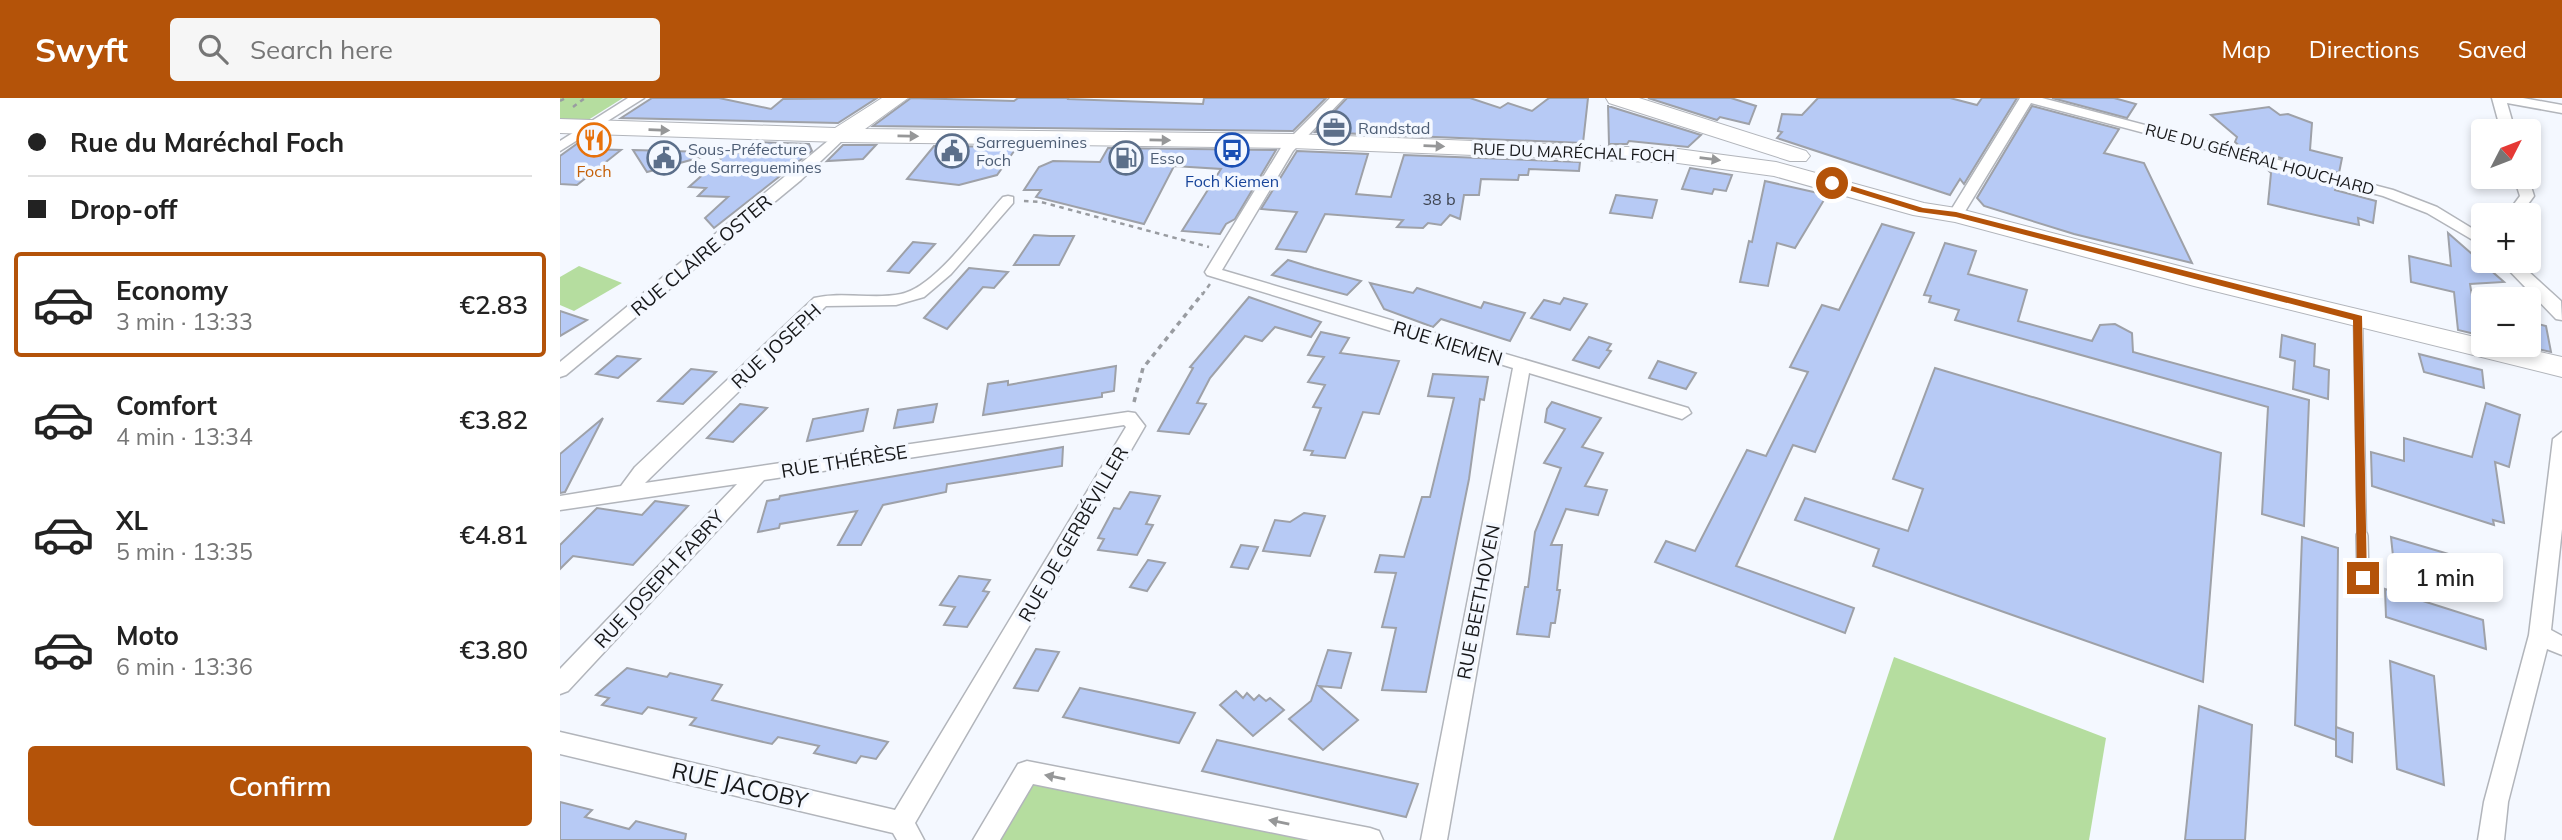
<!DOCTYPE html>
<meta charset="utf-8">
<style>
body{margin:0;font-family:Mulish,sans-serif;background:#f6f6f6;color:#222;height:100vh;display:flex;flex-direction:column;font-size:26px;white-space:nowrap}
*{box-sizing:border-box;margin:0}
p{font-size:23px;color:#767676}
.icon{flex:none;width:38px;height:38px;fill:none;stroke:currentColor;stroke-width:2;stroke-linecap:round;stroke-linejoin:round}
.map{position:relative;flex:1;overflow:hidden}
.details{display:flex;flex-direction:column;background:#fff;width:560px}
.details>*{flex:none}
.hud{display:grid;align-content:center;height:154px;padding:0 28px;background:#fff}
.needle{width:46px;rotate:48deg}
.buttons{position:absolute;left:1911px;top:21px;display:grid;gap:14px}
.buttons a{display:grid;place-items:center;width:70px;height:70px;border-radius:7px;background:#fff;box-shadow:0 4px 10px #0003;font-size:35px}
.end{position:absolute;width:32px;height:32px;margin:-16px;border:9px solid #b45309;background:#fff;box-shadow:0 0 0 4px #fff}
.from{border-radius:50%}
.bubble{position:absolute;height:49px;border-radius:7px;background:#fff;box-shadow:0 4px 10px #0003;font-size:23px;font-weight:600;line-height:49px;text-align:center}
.hud b{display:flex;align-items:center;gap:24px;height:66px;font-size:26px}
.hud b+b{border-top:2px solid #e0e0e0}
.hud i{width:18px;height:18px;background:#222}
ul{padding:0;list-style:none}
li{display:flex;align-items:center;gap:21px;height:105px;margin:0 14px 10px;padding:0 14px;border:4px solid transparent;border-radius:7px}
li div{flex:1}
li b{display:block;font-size:26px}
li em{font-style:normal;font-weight:600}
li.active{border-color:#b45309}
li>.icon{width:63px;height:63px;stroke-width:1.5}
.primary-button{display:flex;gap:14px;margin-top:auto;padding:14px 28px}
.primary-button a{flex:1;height:80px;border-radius:7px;background:#b45309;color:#fff;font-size:28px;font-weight:600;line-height:80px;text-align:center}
header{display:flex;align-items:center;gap:42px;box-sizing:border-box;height:98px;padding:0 35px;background:#b45309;color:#fff}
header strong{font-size:33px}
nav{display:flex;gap:38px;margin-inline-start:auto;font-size:24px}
.search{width:490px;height:63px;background:#f6f6f6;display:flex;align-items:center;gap:18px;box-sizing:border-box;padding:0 24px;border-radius:7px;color:#767676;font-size:26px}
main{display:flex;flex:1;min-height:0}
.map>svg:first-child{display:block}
.green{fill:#b5dd9f}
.building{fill:#b7caf5;stroke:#9ea1a8;stroke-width:2}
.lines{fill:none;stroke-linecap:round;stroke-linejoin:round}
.lane-far1-casing{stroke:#b2b5bb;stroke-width:11}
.lane-casing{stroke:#b2b5bb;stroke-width:14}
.street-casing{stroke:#b2b5bb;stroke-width:3}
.primary-casing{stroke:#b2b5bb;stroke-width:2}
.path-far1{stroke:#999ca1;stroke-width:2.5;stroke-dasharray:4.5 4.5;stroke-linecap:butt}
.path{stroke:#999ca1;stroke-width:3.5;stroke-dasharray:5 5;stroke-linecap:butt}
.lane-far1{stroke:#fff;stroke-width:9}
.lane{stroke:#fff;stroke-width:11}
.street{fill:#fff;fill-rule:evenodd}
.primary{fill:#fff;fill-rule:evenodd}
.oneway{fill:#969798}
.route{fill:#b45309}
.labels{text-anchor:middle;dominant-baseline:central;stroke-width:7;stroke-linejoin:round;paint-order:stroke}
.far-service-label{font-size:16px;fill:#4e5e75;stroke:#f4f8ff;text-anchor:start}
.far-street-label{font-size:16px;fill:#161719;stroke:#f4f8ff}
.far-food-label{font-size:16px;fill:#c56008;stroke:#f4f8ff}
.far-transit-label{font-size:16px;fill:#164399;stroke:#f4f8ff}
.number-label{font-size:16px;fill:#3e4450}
.street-label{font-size:19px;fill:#161719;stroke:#f4f8ff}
.near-street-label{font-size:23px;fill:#161719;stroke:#f4f8ff}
</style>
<header>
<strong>Swyft</strong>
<div class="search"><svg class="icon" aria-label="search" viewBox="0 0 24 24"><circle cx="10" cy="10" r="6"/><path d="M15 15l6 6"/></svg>Search here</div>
<nav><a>Map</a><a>Directions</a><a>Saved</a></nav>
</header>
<main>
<section class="details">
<div class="hud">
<b><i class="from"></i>Rue du Maréchal Foch</b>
<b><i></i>Drop-off</b>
</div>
<ul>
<li class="active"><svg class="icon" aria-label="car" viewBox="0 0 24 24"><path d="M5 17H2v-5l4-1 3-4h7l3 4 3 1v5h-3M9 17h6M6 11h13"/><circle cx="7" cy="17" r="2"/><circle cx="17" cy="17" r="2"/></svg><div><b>Economy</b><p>3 min · 13:33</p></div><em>€2.83</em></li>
<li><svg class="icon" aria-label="car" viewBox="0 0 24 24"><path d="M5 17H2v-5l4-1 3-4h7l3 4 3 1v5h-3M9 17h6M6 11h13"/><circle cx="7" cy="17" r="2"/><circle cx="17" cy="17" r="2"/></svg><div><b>Comfort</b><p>4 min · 13:34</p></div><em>€3.82</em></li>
<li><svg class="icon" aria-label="car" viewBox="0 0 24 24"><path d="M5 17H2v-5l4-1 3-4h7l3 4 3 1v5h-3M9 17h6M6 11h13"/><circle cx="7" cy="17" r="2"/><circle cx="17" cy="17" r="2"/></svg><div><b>XL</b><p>5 min · 13:35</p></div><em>€4.81</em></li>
<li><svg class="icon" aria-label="car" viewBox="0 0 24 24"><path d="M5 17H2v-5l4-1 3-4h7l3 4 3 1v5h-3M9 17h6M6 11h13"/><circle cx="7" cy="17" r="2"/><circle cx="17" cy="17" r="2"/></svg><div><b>Moto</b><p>6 min · 13:36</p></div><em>€3.80</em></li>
</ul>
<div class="primary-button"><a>Confirm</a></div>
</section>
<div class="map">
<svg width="2002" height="742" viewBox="0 0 2002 742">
<rect width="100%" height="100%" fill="#f4f8ff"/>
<!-- green -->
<g class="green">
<path d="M0,0h63l-46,29h-17z"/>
<path d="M19,168l43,17 -48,28 -14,-6v-28z"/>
<path d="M1334,559l212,81 -17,102h-256z"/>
<path d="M472,686l286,56h-318z"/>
</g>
<!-- building -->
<g class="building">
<path d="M92,0h67l52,11 12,-10 94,-1 -39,25 -217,-5z"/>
<path d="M351,0l103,3 4,-3h51l-2,1 136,5 1,-6h122l-33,33 -420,-5z"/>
<path d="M787,0h123l30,10 8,-5 24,8 17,-13h39l-5,45 -268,-11z"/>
<path d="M1088,0h83l25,8 -7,18 -29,-7 -3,3z"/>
<path d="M1258,0h132l27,7 5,-7h35l-53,86 -4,-5 -10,16 -173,-57 5,-6 -4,-1 4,-17 20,1z"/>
<path d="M1492,0h62l22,6 -9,14z"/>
<path d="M1048,7v1l93,29 -13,12 -59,-6 -2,3h-18z"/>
<path d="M1472,8l87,23 -15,24 40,10 48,100 -118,-29 -90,-28 -7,-8z"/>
<path d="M1709,9l11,8 8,-1 24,9 -2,27 32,8 -3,15 -97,-25 -7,-6 2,-5 -26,-22z"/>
<path d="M25,40v11l36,1 -44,35 -17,-1v-28z"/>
<path d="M193,44l56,2 3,7 -98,77 -9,-10 23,-21 -30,-1 8,-8 -17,-1 38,-34h14z"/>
<path d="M283,47h33l-13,14 -36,2z"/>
<path d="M374,48l83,1 -20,28 -38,10 -52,-6z"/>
<path d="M548,50l168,2 -41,69 -9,5 -6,10 -38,-3 39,-62 -47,-3 -30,58 -108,-27 5,-7h-17l15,-23 14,-6 47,1z"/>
<path d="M73,52l75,2 1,3 -62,17z"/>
<path d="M737,53l71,3 -12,40 35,3 13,-42 176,7 -1,9 -50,-2 -1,6h-9l-1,5 -37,-1 -2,16h-15l-4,24 -10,-4 -9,10 -13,-2 -5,5 -26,-1 6,-7 -78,-6 -19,38 -30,-3 21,-37 -36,-3z"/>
<path d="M1705,69l71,19 -1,4 41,11 -3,22 -15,-5 1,7 -91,-21 3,-31z"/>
<path d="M1130,70l42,7 -6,16 -12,-2 -2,5 -30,-5z"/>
<path d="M1205,83l62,14 -32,53 -18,-5 -9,43 -28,-4 9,-41 3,1z"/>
<path d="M1056,97l41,5 -5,18 -42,-5z"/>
<path d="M1322,126l32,9 -99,219 -22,-7 -57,121 118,42 -9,25 -190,-71 11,-21 29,10 52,-101 19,6 42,-84 -18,-5 32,-62 17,5z"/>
<path d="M1888,135l56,49 -34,2 5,32 8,2v18l-25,-6 -4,-38 -43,-10 -2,-26 42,10z"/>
<path d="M474,137l16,1h24l-15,29h-45z"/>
<path d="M353,144l22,2 -26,29 -21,-2z"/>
<path d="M1385,145l31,8 -8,23 59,16 -9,31 74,20 8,-16 15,-1 17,9 1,19 176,48 -5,126 -42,-12 6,-107 -313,-87 4,-10 -30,-8 2,-6 -7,-1z"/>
<path d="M728,162l26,8 47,13 -14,14 -75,-20z"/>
<path d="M409,170l39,4 -14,16 -11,-1 -36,42 -23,-11z"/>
<path d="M810,185l43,10 4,-5 64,20 3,-6 41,11 -15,28 -69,-22 -8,8 -49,-18z"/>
<path d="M689,199l72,25 -10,15 -36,-10 -13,14 -17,-5 -35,42 -13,25 9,1 -17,30 -31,-3 35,-63 -3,-1z"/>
<path d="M1004,200l23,6 -17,26 -39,-12 13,-18 16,4z"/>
<path d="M0,213l27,9 -27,16z"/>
<path d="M1969,224l17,4 5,26 -22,-5z"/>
<path d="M761,234l28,6 -9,15 59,8 -20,53 -16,-2 -18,46 -34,-3 2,-4 -9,-1 17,-42 -8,-1 12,-22 -17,-3 16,-25 -16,-2z"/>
<path d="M1722,237l33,9 -1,22 15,4 -1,29 -35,-10 2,-28 -15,-4z"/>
<path d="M1029,239l22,7 -4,6 4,1 -12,17 -26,-8z"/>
<path d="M1859,256l63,16 2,18 -60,-16z"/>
<path d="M57,258l23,3 -22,19 -22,-4z"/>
<path d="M1098,263l38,12 -10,16 -37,-11z"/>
<path d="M556,268l-2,25 -12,2v4l-119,18 5,-31 20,-3v4z"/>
<path d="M1375,270l286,85 -18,229 -330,-116 6,-17 -84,-29 10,-22 103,33 15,-42 -30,-10z"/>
<path d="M131,271l25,3 -33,32 -25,-3z"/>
<path d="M873,276l55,3 -4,23 -4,-1 -11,80 -43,213 -44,-2 14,-62 -14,-1 14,-54 -21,-1 5,-17 24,2 18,-60h8l24,-99 -26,-2z"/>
<path d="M992,304l49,16 -19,29 21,6 -18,33 22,4 -9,25 -32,-6 -15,36h11l-5,45h3l-5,33h-4l-2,14 -32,-3 8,-47h3l7,-55 26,-64 -17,-5 21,-34 -20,-7 2,-13z"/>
<path d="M1926,305l34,12 -11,52 -14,-5 9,61 -11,-3 1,5 -122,-39 -1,-34 33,9v-23l68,19z"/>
<path d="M180,306l27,4 -34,34 -26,-4z"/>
<path d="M377,306l-4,18 -39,6 4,-18z"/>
<path d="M308,311l-5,22 -56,10 6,-22z"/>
<path d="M43,320l-38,74 -5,1v-39z"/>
<path d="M503,349l-1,19 -115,18 -1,8 -63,13 -22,40h-23l19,-34 -77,13 -1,4 -21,4 9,-31 12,-2 1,-3z"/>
<path d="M570,394l30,4 -14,28 7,1 -16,30 -39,-5 6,-11 -6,-1 16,-30 6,1z"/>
<path d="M95,403l33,5 -55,59 -60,-9 -13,13v-24l37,-37 45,7z"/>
<path d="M744,415l21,3 -15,40 -47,-5 12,-31 15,2z"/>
<path d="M1742,439l36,11 -2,192 -41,-15z"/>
<path d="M1831,439l78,23 1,20 -77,-24z"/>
<path d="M681,447l17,2 -10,22 -17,-2z"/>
<path d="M588,462l17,3 -18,28 -17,-4z"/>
<path d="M399,478l31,4 -7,11 6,1 -22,35 -23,-2 11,-18 -15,-2z"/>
<path d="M1825,491l98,31 3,29 -100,-32z"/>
<path d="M476,551l23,3 -21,39 -24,-3z"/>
<path d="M768,552l23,3 -10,35 -22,-2 39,34 -35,30 -34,-31 22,-18z"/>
<path d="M1830,563l44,15 10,109 -47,-16z"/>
<path d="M67,570l40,9 3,-4 52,12 -10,15 176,42 -12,17 -15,-3 -5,7 -42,-10 5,-7 -41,-9 -6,7 -82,-19 6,-7 -35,-8 -13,-3 -6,7 -40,-9 7,-7 -13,-3z"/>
<path d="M520,590l57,12 58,13 -16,30 -116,-26z"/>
<path d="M676,593l7,7 4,-5 7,7 5,-5 7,6 4,-3 14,12 -31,26 -33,-31z"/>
<path d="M1639,608l53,19 -7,115h-60z"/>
<path d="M1776,629l17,6 -1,29 -16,-6z"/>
<path d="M657,642l133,29 68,15 -12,33 -204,-46z"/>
<path d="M0,704l32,8 -7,7 44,12 7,-8 50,13 -1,6h-125z"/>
</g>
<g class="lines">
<defs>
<path id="lane-far1" d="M1798,220l4,220"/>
<path id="lane" d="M1802,438l1,42"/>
<g id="street">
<path d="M68,0h16l-84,53v-10z"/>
<path d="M770,0h14l-51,53 -71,119 466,138 3,5 -9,6 -153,-46 -82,467h-26l92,-472 -306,-93 -2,-3 77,-126z"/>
<path d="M1460,0h22l351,92 44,17 46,28v11l-56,-33 -44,-17 -352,-93 -70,115h-10l-3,-3z"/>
<path d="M1932,0h31l39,7v8l-55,-10 8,28h-14z"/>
<path d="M280,33l5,1v6l-44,42 -235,195 -6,2v-15z"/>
<path d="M1954,79h14l6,19 -14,19h-14l14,-19z"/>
<path d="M448,98l5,1v6l-62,71 -27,23 -28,8 -70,1 -181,177 483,-71 7,1 10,13 -230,397 9,17h-27l-4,-7 -333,-79v-22l335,78 231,-383 -2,-2 -360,55 -196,211 -8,3v-25l177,-185 -177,26v-14l61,-10 14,-19 179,-169c29,-7 58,2 87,-4 35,-7 78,-71 102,-97z"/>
<path d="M1940,163h17l44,40 1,19 -6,-1z"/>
<path d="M2002,334v97l-11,101 11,6v19l-15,-6 -39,153 -4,38h-26l6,-38 45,-167 24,-196z"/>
<path d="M467,663l343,67 9,3 4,9h-74l-276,-56 -33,56h-27l45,-76z"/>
</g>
<g id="primary">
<path d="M322,0h26l-43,31 427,5 386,15 98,13 148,41 32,5 250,65 277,66v6h26l53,12v20l-368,-91 -239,-64 -42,-7 -139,-39 -96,-13 -386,-15 -452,-6 -280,-9v-14l275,9z"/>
<path d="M1046,0h33l167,53 4,5 -4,5h-16l-181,-58z"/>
</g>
</defs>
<!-- lane-far1 casing -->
<use href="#lane-far1" class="lane-far1-casing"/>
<!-- lane casing -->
<use href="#lane" class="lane-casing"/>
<!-- street casing -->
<use href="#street" class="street-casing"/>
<!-- primary casing -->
<use href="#primary" class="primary-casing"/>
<!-- path-far1 -->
<g class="path-far1">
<path d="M0,3l6,-3"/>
<path d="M13,9l12,-9"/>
<path d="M464,103l17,1 168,45"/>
<path d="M642,197l8,-11"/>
</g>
<!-- path -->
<path class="path" d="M574,304l9,-34 60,-75"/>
<!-- lane-far1 -->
<use href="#lane-far1" class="lane-far1"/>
<!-- lane -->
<use href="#lane" class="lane"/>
<!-- street -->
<use href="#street" class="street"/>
<!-- primary -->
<use href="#primary" class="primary"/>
</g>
<!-- one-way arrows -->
<defs><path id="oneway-solid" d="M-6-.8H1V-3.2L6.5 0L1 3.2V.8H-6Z" transform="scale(1.75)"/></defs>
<g class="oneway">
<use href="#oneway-solid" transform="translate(99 32) rotate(2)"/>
<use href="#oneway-solid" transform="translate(348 38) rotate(1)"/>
<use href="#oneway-solid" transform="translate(600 42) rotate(1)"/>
<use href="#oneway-solid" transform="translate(874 48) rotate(2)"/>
<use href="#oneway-solid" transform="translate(1150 61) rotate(7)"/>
<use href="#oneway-solid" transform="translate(495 679) rotate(-169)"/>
<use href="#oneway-solid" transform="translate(719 724) rotate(-169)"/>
</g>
<!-- route -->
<path class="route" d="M1272,82l91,28 33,4 406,104 5,265h-8l-2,-3 -4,-258 -397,-103 -37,-5 -90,-28z"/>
<!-- icons -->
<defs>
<symbol id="office-ring" viewBox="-11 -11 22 22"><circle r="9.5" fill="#f4f8ff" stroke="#5c6f8a" stroke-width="1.5"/><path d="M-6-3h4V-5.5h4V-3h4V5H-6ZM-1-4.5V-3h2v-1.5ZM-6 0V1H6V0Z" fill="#5c6f8a"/></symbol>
<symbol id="restaurant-ring" viewBox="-11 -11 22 22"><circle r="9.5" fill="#f4f8ff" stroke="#e8710a" stroke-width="1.5"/><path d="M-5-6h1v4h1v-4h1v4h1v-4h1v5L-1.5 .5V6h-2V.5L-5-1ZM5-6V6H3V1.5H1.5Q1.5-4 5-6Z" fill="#e8710a"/></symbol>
<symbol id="bus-ring" viewBox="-11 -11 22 22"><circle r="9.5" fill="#f4f8ff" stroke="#1a4fb4" stroke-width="1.5"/><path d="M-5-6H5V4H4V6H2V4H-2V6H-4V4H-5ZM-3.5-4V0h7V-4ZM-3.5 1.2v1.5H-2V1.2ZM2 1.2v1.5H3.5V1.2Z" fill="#1a4fb4"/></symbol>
<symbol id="civic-ring" viewBox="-11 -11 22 22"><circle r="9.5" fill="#f4f8ff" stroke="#5c6f8a" stroke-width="1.5"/><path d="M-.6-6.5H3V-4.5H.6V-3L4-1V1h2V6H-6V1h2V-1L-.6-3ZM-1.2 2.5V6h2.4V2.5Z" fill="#5c6f8a"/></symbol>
<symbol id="fuel-ring" viewBox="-11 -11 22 22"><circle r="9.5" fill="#f4f8ff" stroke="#5c6f8a" stroke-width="1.5"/><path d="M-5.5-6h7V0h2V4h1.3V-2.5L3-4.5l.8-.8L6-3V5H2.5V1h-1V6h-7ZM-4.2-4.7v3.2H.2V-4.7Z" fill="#5c6f8a"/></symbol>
</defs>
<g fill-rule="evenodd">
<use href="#office-ring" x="755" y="11" width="38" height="38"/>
<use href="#restaurant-ring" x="15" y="23" width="38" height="38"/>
<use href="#bus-ring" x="653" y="33" width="38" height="38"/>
<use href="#civic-ring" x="373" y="34" width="38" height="38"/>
<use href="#civic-ring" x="85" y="41" width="38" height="38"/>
<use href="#fuel-ring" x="547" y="41" width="38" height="38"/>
</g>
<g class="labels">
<!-- far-service labels -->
<g class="far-service-label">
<text x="798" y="30">Randstad</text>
<text x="416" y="44">Sarreguemines<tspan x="416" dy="18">Foch</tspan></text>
<text x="128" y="51">Sous-Préfecture<tspan x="128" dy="18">de Sarreguemines</tspan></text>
<text x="590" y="60">Esso</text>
</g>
<!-- far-street labels -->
<g class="far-street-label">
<text transform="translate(1014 54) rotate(2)">RUE DU MARÉCHAL FOCH</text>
<text transform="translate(1700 61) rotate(15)">RUE DU GÉNÉRAL HOUCHARD</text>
</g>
<!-- far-food labels -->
<g class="far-food-label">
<text x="34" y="73">Foch</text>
</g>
<!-- far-transit labels -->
<g class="far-transit-label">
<text x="672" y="83">Foch Kiemen</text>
</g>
<!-- number labels -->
<g class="number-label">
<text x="879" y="101">38 b</text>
</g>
<!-- street labels -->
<g class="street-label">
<text transform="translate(141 157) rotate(-40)">RUE CLAIRE OSTER</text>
<text transform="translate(888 245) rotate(17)">RUE KIEMEN</text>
<text transform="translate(216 248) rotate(-43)">RUE JOSEPH</text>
<text transform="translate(284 363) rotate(-9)">RUE THÉRÈSE</text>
<text transform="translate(513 436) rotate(-60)">RUE DE GERBÉVILLER</text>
<text transform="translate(99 481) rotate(-47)">RUE JOSEPH FABRY</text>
<text transform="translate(918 504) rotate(-79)">RUE BEETHOVEN</text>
</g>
<!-- near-street labels -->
<g class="near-street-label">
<text transform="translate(180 687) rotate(13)">RUE JACOBY</text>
</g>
</g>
</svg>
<div class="buttons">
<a><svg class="needle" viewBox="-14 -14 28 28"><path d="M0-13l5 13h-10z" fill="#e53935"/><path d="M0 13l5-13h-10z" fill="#767676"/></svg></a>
<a>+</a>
<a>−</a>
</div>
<i class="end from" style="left:1272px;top:85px"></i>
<i class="end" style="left:1803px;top:480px"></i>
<div class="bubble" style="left:1827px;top:455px;width:116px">1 min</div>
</div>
</main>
